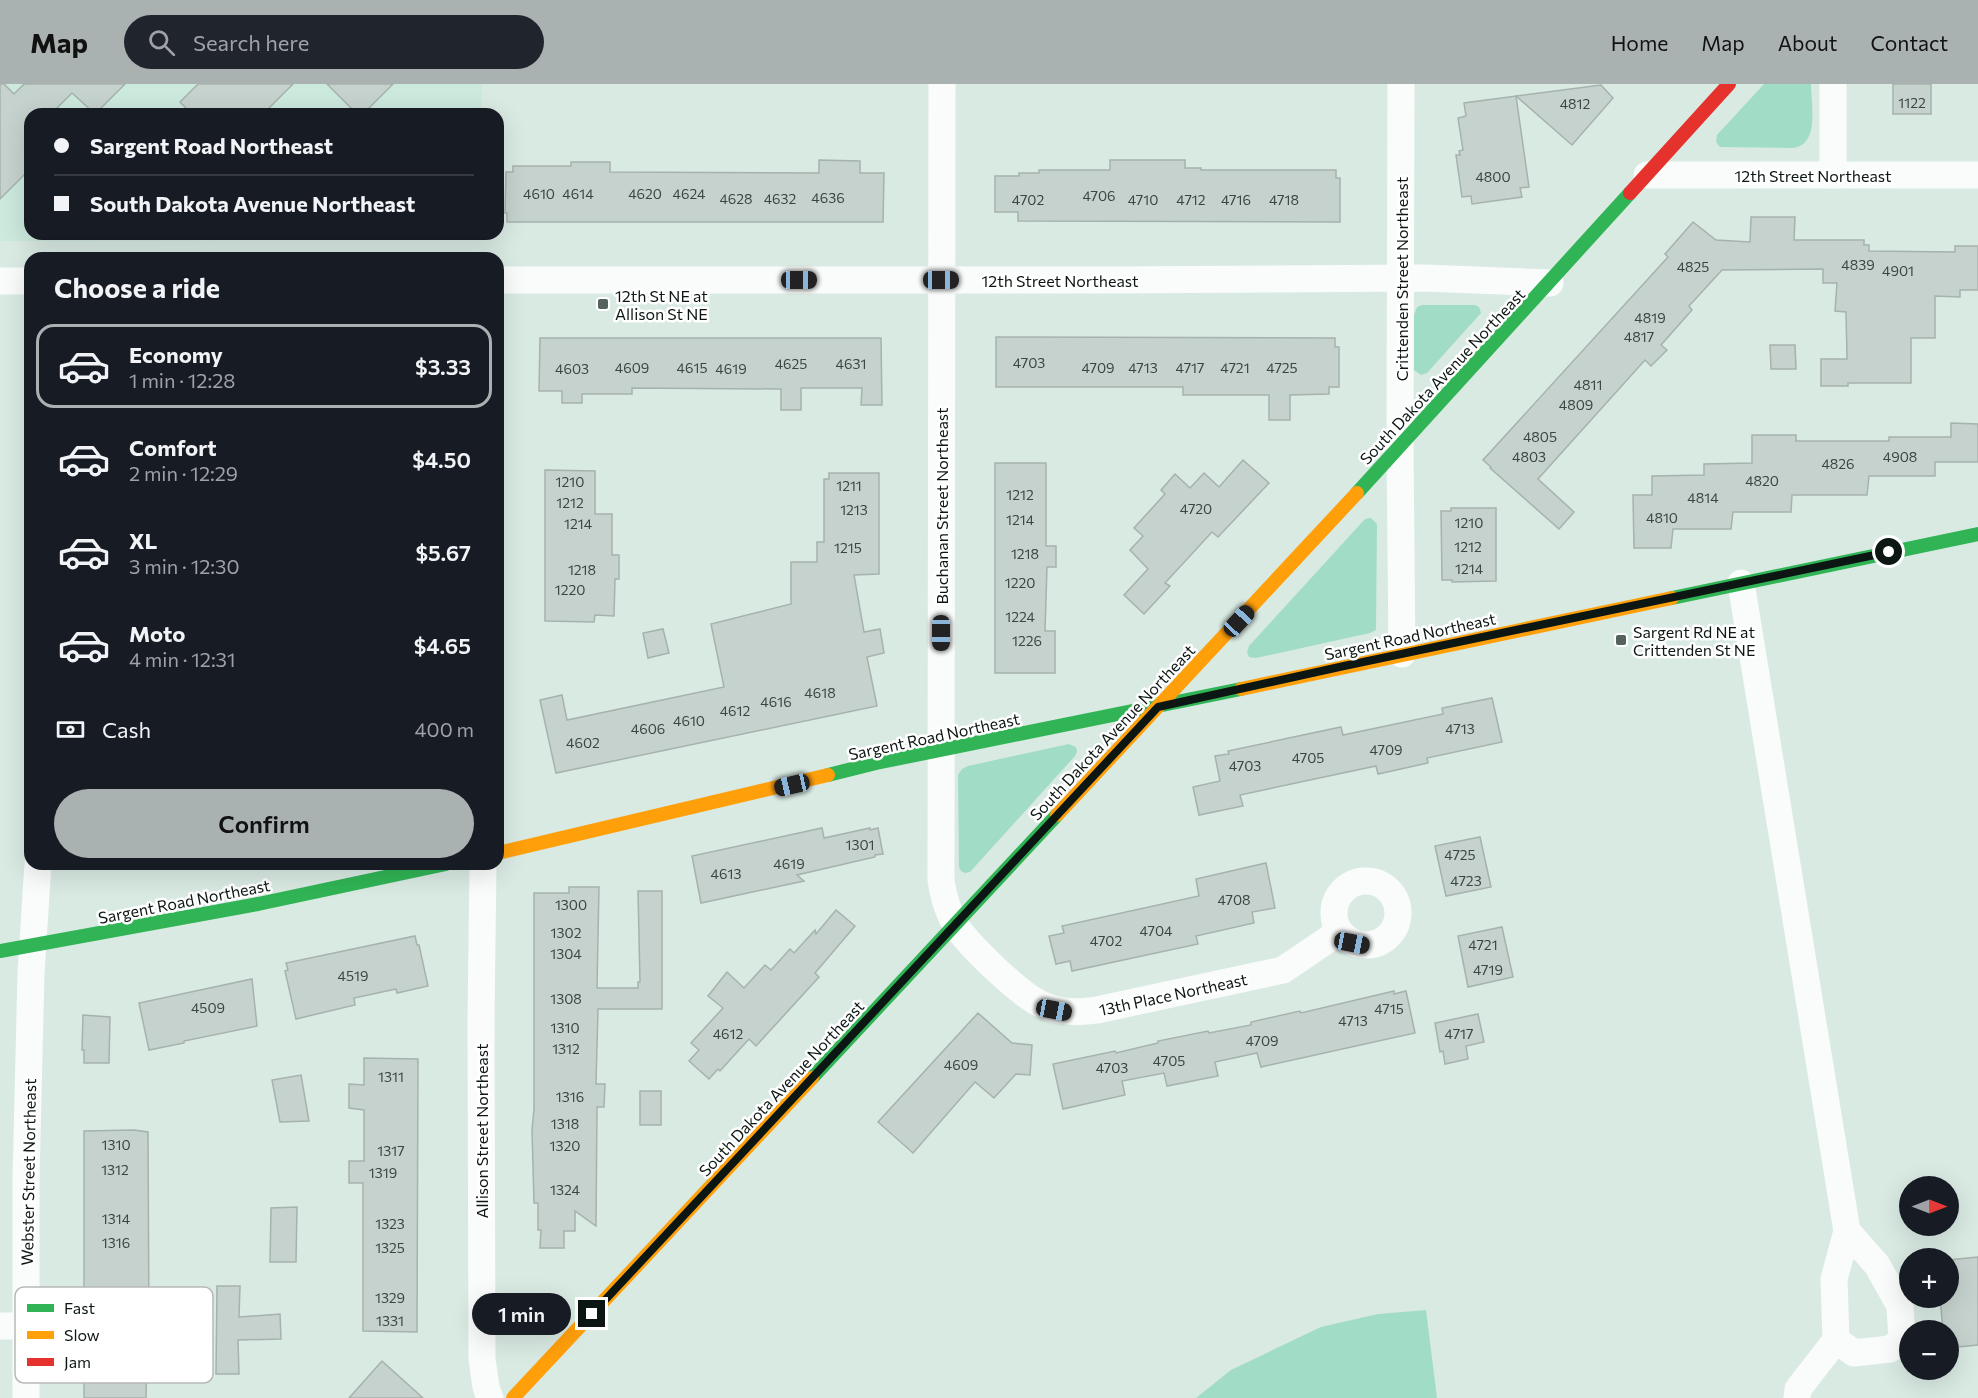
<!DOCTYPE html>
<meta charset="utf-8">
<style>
body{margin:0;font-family:Commissioner,sans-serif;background:#20242c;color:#f1f3f6;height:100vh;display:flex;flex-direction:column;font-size:22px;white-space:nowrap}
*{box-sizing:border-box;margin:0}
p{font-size:20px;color:#9ea1a6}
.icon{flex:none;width:33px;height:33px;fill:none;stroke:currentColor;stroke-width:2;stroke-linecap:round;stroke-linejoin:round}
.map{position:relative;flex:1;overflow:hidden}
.drawer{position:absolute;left:24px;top:168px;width:480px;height:618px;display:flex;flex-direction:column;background:#171b24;border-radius:18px;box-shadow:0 6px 24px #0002}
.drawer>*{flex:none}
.banner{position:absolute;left:24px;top:24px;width:480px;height:132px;border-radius:18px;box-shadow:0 6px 24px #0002;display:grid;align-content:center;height:132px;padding:0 30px;background:#171b24}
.needle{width:39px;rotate:90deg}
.fabs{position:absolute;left:1899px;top:1092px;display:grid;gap:12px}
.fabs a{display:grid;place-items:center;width:60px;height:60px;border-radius:50%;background:#171b24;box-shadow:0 6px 24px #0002;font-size:30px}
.end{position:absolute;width:27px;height:27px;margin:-14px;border:8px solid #0c1713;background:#fff;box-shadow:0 0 0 3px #fff}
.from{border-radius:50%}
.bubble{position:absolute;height:42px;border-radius:21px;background:#171b24;box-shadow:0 6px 24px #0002;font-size:20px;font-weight:600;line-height:42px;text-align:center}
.car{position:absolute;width:18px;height:36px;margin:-18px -9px;border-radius:8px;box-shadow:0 0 4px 2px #0007;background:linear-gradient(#222 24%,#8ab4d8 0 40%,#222 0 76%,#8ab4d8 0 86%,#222 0)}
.banner b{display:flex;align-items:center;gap:21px;height:57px;font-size:22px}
.banner b+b{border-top:2px solid #363941}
.banner i{width:15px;height:15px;background:#f1f3f6}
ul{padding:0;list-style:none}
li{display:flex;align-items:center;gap:18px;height:84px;margin:0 12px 9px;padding:0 18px;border:3px solid transparent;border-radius:18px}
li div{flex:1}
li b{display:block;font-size:22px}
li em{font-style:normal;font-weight:600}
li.current{border-color:#aab1b1}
li>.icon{width:54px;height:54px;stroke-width:1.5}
h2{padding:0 30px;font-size:27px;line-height:72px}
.pay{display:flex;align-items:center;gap:15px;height:66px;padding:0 30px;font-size:22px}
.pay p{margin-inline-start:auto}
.button{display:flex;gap:12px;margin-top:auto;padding:12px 30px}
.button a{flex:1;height:69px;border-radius:36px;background:#aab1b1;color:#111;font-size:24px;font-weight:600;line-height:69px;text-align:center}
header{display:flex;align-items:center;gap:36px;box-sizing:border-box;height:84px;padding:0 30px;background:#aab1b1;color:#111}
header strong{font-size:28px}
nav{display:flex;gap:33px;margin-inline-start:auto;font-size:21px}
.search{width:420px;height:54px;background:#20242c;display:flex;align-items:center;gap:15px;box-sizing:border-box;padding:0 21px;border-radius:33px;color:#9ea1a6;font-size:22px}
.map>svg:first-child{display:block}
.built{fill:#cce9dd}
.green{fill:#a1dcc6}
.building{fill:#c5d2cd;stroke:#a6b2ad;stroke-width:1.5}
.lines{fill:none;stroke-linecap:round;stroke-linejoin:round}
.street{stroke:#f9fcfb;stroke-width:27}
.fast{stroke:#30b455;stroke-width:14}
.slow{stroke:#ff9f0a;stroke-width:14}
.jam{stroke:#e5322d;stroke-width:14}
.route{stroke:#0c1713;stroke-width:8}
.poi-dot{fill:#54615c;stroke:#fff;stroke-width:2}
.labels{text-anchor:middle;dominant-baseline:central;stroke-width:5;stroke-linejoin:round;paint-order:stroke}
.number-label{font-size:14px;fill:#3a4642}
.street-label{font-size:16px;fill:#0c1713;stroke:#fff}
.poi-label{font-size:16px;fill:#0c1713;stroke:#fff;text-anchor:start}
.key{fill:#fff;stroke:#b6b9b8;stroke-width:1.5}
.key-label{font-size:16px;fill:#0c1713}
</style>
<header>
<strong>Map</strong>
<div class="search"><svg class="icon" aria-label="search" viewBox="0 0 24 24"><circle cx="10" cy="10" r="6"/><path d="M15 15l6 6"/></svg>Search here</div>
<nav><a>Home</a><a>Map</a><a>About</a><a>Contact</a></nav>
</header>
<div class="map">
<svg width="1978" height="1314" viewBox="0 0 1978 1314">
<rect width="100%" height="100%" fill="#d9eae3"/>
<!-- built -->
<path class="built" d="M0,0h482v30h-452v120h451v5l-481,2z"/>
<!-- green -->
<g class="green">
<path d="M1764,0h47c0,20 9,61 -18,64l-73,-1 -4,-5 1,-7z"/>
<path d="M1422,221h53l4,2 2,6 -54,60 -6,2 -7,-5v-55l3,-8z"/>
<path d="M1371,434l6,6 -1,106 -6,3 -114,25 -7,-1 -2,-5 2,-6 116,-127z"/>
<path d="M1069,660l7,3 1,5 -2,4 -105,116 -5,1 -4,-2 -2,-4 -1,-92 4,-6 6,-3z"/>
<path d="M1426,1226l11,88h-241l35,-28 90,-43 57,-13z"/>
</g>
<!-- building -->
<g class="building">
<path d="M0,0h4l10,10 10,-10h101l-30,30 -23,-21 -21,21h-21v55l-30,30z"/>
<path d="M198,0h95l-30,30h-71l-12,-12z"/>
<path d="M327,0h66l-30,30h-6z"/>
<rect x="1893" y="0" width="38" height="30"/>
<path d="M1601,1l12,13 -41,47 -56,-49z"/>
<path d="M1516,12l13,91 -9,1 2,9 -50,7 -1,-8 -9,1 -6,-42h4l-1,-4 4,-1 -5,-32 8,-2 -2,-13z"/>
<path d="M819,76l41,1v12h24l-1,49h-376v-9h-2l1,-41h7v-6h58v-4h39v10l207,1h2z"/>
<path d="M1110,76h75v8h16v2h135v8h4v44l-322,-1v-9h-23v-36h24v-3h20v-3h71z"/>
<path d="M1751,133h44l-1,23h70v5h5v6l86,1v-6h23v44h-18v7l-25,-1v42h-24v45h-63v3h-27v-27h26l-1,-47 -11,-1 2,-28h-14v-14l-101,1 -33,36 3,4 -31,35 6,5 -16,16 -6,-6 -107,119 36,33 -15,17 -69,-61 1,-1 -8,-7 185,-203 -3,-3 28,-32 23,18 34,2z"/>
<path d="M996,253l339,1v9h4v40h-10v7l-39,1v25h-21v-25h-86v-8h-187z"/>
<path d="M540,254h341l1,67h-21l1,-17h-61v22h-20v-21l-149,-1v6h-50v9h-20v-12h-23z"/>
<path d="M1770,261h25l1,24h-25z"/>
<path d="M1951,339l27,1v38h-43v14h-66l-2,19h-75l-1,17h-58l-2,17h-58l-2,19h-37l-1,-53h19v-19l52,-1v-11l48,-1v-28h44v6h93v-4h62z"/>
<path d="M1243,376l26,23 -51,54 -6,-5 -47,51 5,3 -26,28 -20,-19 24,-26 -18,-19 13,-14 -9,-8 31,-34 -4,-4 14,-16 15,14 14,-15 15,14z"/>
<path d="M995,379h51v83h10v21h-9l-2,64h10v42h-60z"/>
<path d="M545,386l50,1v43h17v41h7v24h-4l-1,37 -19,-1 -1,7 -49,-1z"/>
<path d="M829,389h50v101l-25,1 10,57 16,-3 4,24 -17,4 10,49 -321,67 -16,-73 22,-5 5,25 157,-33 -13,-63 80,-20v-42h26v-20h7v-63h5z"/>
<path d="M1451,424h45v73l-44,1v-2h-10l-1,-69h10z"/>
<path d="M663,545l6,24 -21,5 -5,-25z"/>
<path d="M1492,614l10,44 -75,16 1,5 -50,11 -2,-8 -136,29 3,11 -44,9 -6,-28 27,-6 -5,-25 14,-2 -1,-3 113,-24 2,8 100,-21 -1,-6z"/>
<path d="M822,744l2,10 46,-10v2l8,-2 5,26 -8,1v2l-78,18 7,6 -103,22 -9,-47z"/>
<path d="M1480,753l11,50 -45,9 -11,-50z"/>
<path d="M1266,779l9,45 -23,4 2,11 -58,13 2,8 -126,27 -2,-10 -14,3 -7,-28 15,-3 -2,-7 137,-30 -3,-17z"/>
<path d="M569,803h30l-2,101h41v-6h2l-2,-91h24v118h-64l-2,75h9l-1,23h-7l-1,119 -21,-15v20h-11v17h-24l1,-18h-3v-27h-4l-2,-73 2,-21v-216h35z"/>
<path d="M836,826l19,16 -40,47 4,4 -63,69 -7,-7 -29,32 -2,-2 -9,10 -20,-18 10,-11 -8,-7 32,-35 -15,-12 19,-24 17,16 21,-23 6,5 19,-21 4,4 21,-23 1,4z"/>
<path d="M1502,843l11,50 -45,10 -10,-51z"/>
<path d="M415,852l2,9h2l9,41 -31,7 -1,-4 -42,9 1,7 -59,14 -11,-48 3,-1 -2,-7z"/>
<path d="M252,895l5,47 -73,15v2l-35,7 -10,-47z"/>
<path d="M1394,907v3l12,-3 9,42 -154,34 -4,-14 -42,9 3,14 -51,10 -3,-13 -42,8 3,14 -62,14 -10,-45 62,-13 1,2 42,-10v-2l50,-10 1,2 42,-8v-3l49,-11 1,2z"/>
<path d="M978,929l34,30 20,2 -2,30 -14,-1 -22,24 -19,-16 -62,71 -35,-31z"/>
<path d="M1478,930l6,28 -18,4 2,13 -23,5 -2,-13 -3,1 -5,-29z"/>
<path d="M83,931l27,2 -1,46h-25v-13h-2z"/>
<path d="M364,974l54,1 -1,273 -54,-1v-148h-14v-22h15v-51l-15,-2v-24l15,1z"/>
<path d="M301,991l8,46 -29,1 -8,-42z"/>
<rect x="640" y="1007" width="21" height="34"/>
<path d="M134,1046l14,2 1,196h-2l-1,70h-62v-267z"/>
<path d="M297,1123l-1,55h-26l1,-54z"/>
<path d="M1978,1173v88l-30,3v-18h-5l-3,-32h8v-38z"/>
<path d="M217,1202h23l-1,31 41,-3 1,25 -43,1 1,34h-23z"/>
<path d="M382,1277l41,37h-74z"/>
</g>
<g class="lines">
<!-- street -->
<g class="street">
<path d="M942,0l-1,796c2,15 7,31 14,44 12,20 67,73 88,81 18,8 35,8 54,5l186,-40 56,-38"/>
<path d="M1401,0l-1,362 2,208"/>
<path d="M1833,0v91"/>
<path d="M1647,91h331"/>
<path d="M498,196h608l319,-2 125,5"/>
<path d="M0,197h30"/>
<path d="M1741,499l106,648 30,34 23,41 2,34 -12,9 -36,4 -18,-13 -2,-61 13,-48"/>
<path d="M483,780l-2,156 1,339 4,28 4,11"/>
<circle cx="1366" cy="829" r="32"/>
<path d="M0,1242h26"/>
<path d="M26,1314v-219l5,-206 7,-109"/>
<path d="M1797,1314l1,-9 38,-49"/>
</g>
<!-- fast -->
<g class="fast">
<path d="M1357,409l273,-300"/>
<path d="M1672,514l306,-64"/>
<path d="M828,691l48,-12 365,-74"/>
<path d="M0,867l258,-47 188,-40"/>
<path d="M812,994l245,-263"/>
</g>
<!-- slow -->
<g class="slow">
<path d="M1241,605l431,-91"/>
<path d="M1057,731l300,-322"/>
<path d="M498,769l330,-78"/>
<path d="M513,1314l299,-320"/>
</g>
<!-- jam -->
<path class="jam" d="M1630,109l99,-109"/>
</g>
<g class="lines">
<!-- route -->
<path class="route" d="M592,1230l566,-607 186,-41 545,-114"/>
</g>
<!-- markers -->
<g class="poi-dot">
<rect x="597" y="214" width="12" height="12" rx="3"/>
<rect x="1615" y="550" width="12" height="12" rx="3"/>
</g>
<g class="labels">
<!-- number labels -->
<g class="number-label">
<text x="1912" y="18">1122</text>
<text x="1575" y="19">4812</text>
<text x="1493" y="92">4800</text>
<text x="539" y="109">4610</text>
<text x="578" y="109">4614</text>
<text x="645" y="109">4620</text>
<text x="689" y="109">4624</text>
<text x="1099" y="111">4706</text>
<text x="828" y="113">4636</text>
<text x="736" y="114">4628</text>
<text x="780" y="114">4632</text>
<text x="1028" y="115">4702</text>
<text x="1143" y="115">4710</text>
<text x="1191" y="115">4712</text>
<text x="1236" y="115">4716</text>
<text x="1284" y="115">4718</text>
<text x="1858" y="180">4839</text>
<text x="1693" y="182">4825</text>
<text x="1898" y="186">4901</text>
<text x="1650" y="233">4819</text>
<text x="1639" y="252">4817</text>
<text x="1029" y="278">4703</text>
<text x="791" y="279">4625</text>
<text x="851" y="279">4631</text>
<text x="632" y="283">4609</text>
<text x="692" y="283">4615</text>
<text x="1098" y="283">4709</text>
<text x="1143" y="283">4713</text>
<text x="1190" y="283">4717</text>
<text x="1235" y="283">4721</text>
<text x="1282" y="283">4725</text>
<text x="572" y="284">4603</text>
<text x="731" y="284">4619</text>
<text x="1588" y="300">4811</text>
<text x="1576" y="320">4809</text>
<text x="1540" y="352">4805</text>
<text x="1529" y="372">4803</text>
<text x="1900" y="372">4908</text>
<text x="1838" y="379">4826</text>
<text x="1762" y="396">4820</text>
<text x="570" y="397">1210</text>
<text x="849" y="401">1211</text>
<text x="1020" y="410">1212</text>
<text x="1703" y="413">4814</text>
<text x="570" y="418">1212</text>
<text x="1196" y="424">4720</text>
<text x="854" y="425">1213</text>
<text x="1662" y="433">4810</text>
<text x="1020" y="435">1214</text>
<text x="1469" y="438">1210</text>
<text x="578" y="439">1214</text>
<text x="1468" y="462">1212</text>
<text x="848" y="463">1215</text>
<text x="1025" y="469">1218</text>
<text x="1469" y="484">1214</text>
<text x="582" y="485">1218</text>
<text x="1020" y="498">1220</text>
<text x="570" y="505">1220</text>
<text x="1020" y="532">1224</text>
<text x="1027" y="556">1226</text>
<text x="820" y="608">4618</text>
<text x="776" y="617">4616</text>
<text x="735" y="626">4612</text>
<text x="689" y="636">4610</text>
<text x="648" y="644">4606</text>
<text x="1460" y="644">4713</text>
<text x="583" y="658">4602</text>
<text x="1386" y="665">4709</text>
<text x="1308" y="673">4705</text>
<text x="1245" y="681">4703</text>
<text x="860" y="760">1301</text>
<text x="1460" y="770">4725</text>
<text x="789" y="779">4619</text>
<text x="726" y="789">4613</text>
<text x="1466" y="796">4723</text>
<text x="1234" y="815">4708</text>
<text x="571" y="820">1300</text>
<text x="1156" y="846">4704</text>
<text x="566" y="848">1302</text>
<text x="1106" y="856">4702</text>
<text x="1483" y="860">4721</text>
<text x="566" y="869">1304</text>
<text x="1488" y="885">4719</text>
<text x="353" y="891">4519</text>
<text x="566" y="914">1308</text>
<text x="208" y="923">4509</text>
<text x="1389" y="924">4715</text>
<text x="1353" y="936">4713</text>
<text x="565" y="943">1310</text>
<text x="728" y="949">4612</text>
<text x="1459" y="949">4717</text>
<text x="1262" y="956">4709</text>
<text x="566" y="964">1312</text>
<text x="1169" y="976">4705</text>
<text x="961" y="980">4609</text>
<text x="1112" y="983">4703</text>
<text x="391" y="992">1311</text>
<text x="570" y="1012">1316</text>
<text x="565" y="1039">1318</text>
<text x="116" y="1060">1310</text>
<text x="565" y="1061">1320</text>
<text x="391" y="1066">1317</text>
<text x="115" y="1085">1312</text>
<text x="383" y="1088">1319</text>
<text x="565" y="1105">1324</text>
<text x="116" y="1134">1314</text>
<text x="390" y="1139">1323</text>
<text x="116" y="1158">1316</text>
<text x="390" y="1163">1325</text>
<text x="390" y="1213">1329</text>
<text x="390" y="1236">1331</text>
</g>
<!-- street labels -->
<g class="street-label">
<text x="1813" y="91">12th Street Northeast</text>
<text transform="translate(1401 195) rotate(-90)">Crittenden Street Northeast</text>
<text x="1060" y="196">12th Street Northeast</text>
<text transform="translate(1442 292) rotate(-47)">South Dakota Avenue Northeast</text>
<text transform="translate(941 422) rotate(-90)">Buchanan Street Northeast</text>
<text transform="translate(1410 552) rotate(-12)">Sargent Road Northeast</text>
<text transform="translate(1112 648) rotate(-47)">South Dakota Avenue Northeast</text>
<text transform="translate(934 652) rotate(-12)">Sargent Road Northeast</text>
<text transform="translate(184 817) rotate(-11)">Sargent Road Northeast</text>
<text transform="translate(1173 910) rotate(-12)">13th Place Northeast</text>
<text transform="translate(781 1004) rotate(-47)">South Dakota Avenue Northeast</text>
<text transform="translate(481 1047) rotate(-90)">Allison Street Northeast</text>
<text transform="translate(28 1088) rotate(-89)">Webster Street Northeast</text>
</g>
<!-- poi labels -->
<g class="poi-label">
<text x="615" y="211">12th St NE at<tspan x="615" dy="18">Allison St NE</tspan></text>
<text x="1633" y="547">Sargent Rd NE at<tspan x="1633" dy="18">Crittenden St NE</tspan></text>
</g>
</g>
<!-- legend -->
<rect x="15" y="1203" width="198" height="96" rx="9" class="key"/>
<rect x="27" y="1220" width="27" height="8" fill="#30b455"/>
<rect x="27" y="1247" width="27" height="8" fill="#ff9f0a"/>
<rect x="27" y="1274" width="27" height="8" fill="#e5322d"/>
<g class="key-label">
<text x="64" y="1230">Fast</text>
<text x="64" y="1257">Slow</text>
<text x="64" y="1284">Jam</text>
</g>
</svg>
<div class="fabs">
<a><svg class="needle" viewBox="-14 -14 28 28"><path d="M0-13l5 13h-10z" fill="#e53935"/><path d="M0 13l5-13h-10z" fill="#9ea1a6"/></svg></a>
<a>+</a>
<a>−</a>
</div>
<i class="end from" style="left:1889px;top:468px"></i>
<i class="end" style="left:592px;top:1230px"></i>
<div class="bubble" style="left:472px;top:1209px;width:99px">1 min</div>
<i class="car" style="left:799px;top:196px;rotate:90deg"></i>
<i class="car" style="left:941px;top:196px;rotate:90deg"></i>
<i class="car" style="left:1239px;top:537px;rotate:43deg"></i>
<i class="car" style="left:941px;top:549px;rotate:180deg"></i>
<i class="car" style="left:792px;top:701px;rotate:257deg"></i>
<i class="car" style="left:1352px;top:859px;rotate:101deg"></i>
<i class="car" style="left:1054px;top:926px;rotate:101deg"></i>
<div class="banner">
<b><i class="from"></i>Sargent Road Northeast</b>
<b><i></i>South Dakota Avenue Northeast</b>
</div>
<section class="drawer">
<h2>Choose a ride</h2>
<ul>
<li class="current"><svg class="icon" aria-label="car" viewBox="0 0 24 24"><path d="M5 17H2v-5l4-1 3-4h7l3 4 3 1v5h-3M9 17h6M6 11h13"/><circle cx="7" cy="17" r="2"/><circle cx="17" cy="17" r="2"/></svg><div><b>Economy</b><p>1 min · 12:28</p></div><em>$3.33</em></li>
<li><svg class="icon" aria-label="car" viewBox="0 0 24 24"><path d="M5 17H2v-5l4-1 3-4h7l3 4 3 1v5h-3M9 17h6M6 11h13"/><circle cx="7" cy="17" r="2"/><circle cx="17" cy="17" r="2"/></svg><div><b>Comfort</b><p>2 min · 12:29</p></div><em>$4.50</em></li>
<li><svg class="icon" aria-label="car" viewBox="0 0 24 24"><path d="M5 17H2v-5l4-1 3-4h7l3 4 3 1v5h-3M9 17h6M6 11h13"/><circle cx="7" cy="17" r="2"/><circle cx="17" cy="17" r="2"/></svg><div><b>XL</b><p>3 min · 12:30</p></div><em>$5.67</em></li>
<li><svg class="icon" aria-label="car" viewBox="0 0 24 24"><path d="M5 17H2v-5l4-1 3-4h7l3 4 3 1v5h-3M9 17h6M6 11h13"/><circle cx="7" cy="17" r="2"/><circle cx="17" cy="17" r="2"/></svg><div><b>Moto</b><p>4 min · 12:31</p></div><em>$4.65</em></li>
</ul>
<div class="pay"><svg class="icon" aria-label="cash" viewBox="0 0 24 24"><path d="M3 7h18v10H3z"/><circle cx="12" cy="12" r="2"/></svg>Cash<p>400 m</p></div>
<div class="button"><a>Confirm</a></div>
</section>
</div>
